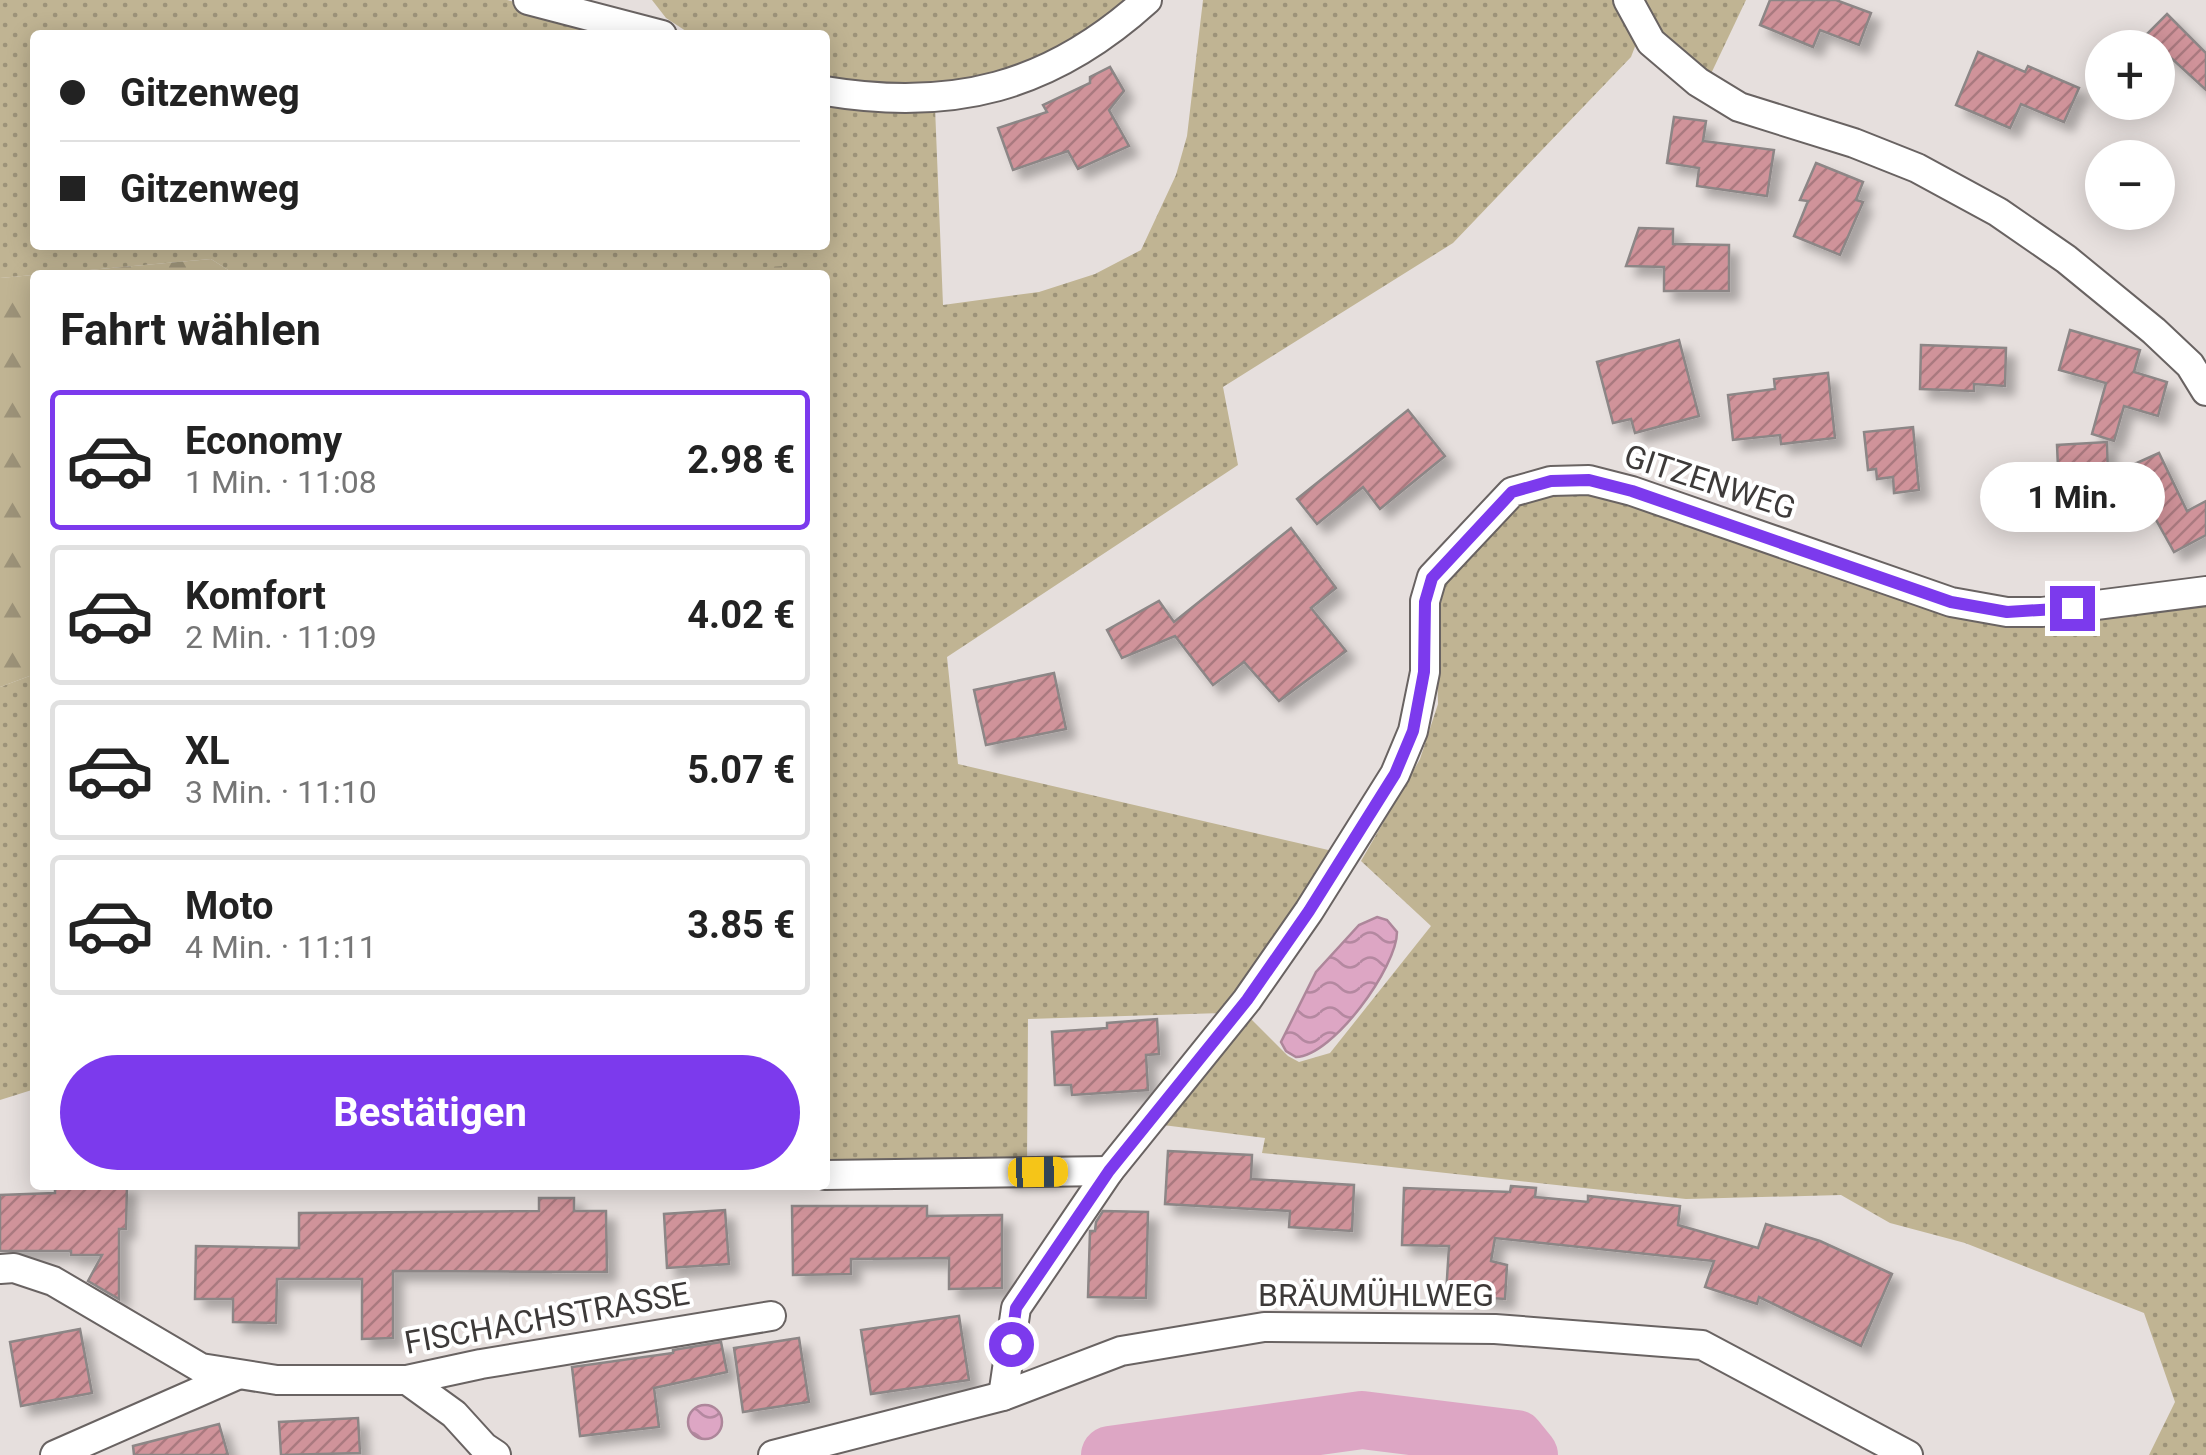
<!DOCTYPE html>
<html lang="de">
<meta charset="utf-8">
<style>
body{margin:0;font-family:Roboto,sans-serif;background:#f6f6f6;color:#222;height:100vh;display:flex;flex-direction:column;font-size:38px;white-space:nowrap}
*{box-sizing:border-box;margin:0}
p{font-size:32px;color:#767676}
.icon{flex:none;width:55px;height:55px;fill:none;stroke:currentColor;stroke-width:2;stroke-linecap:round;stroke-linejoin:round}
.map{position:relative;flex:1;overflow:hidden}
.side{position:absolute;left:30px;top:270px;width:800px;height:920px;display:flex;flex-direction:column;background:#fff;border-radius:10px;box-shadow:0 5px 25px #0003}
.side>*{flex:none}
.top-card{position:absolute;left:30px;top:30px;width:800px;height:220px;border-radius:10px;box-shadow:0 5px 25px #0003;display:grid;align-content:center;height:220px;padding:0 30px;background:#fff}
.buttons{position:absolute;left:2085px;top:30px;display:grid;gap:20px}
.buttons a{display:grid;place-items:center;width:90px;height:90px;border-radius:50%;background:#fff;box-shadow:0 5px 25px #0003;font-size:50px}
.end{position:absolute;width:45px;height:45px;margin:-22px;border:12px solid #7c3aed;background:#fff;box-shadow:0 0 0 5px #fff}
.from{border-radius:50%}
.bubble{position:absolute;height:70px;border-radius:35px;background:#fff;box-shadow:0 5px 25px #0003;font-size:32px;font-weight:700;line-height:70px;text-align:center}
.car{position:absolute;width:30px;height:60px;margin:-30px -15px;border-radius:12px;box-shadow:0 0 8px 2px #0007;background:linear-gradient(#f5c518 24%,#345 0 40%,#f5c518 0 76%,#345 0 86%,#f5c518 0)}
.top-card b{display:flex;align-items:center;gap:35px;height:95px;font-size:38px}
.top-card b+b{border-top:2px solid #e0e0e0}
.top-card i{width:25px;height:25px;background:#222}
ul{padding:0;list-style:none}
li{display:flex;align-items:center;gap:30px;height:140px;margin:0 20px 15px;padding:0 10px;border:5px solid #e0e0e0;border-radius:10px}
li div{flex:1}
li b{display:block;font-size:38px}
li em{font-style:normal;font-weight:700}
li.active{border-color:#7c3aed}
li>.icon{width:90px;height:90px;stroke-width:1.5}
h2{padding:0 30px;font-size:45px;line-height:120px}
.action{display:flex;gap:20px;margin-top:auto;padding:20px 30px}
.action a{flex:1;height:115px;border-radius:60px;background:#7c3aed;color:#fff;font-size:40px;font-weight:700;line-height:115px;text-align:center}
.map>svg:first-child{display:block}
.green{fill:url(#green-dots)}
.forest{fill:url(#forest-firs)}
.water{fill:url(#water-waves);stroke:#ad869a;stroke-width:2.5}
.lines{fill:none;stroke-linecap:round;stroke-linejoin:round}
.river{stroke:#dda6c4;stroke-width:58}
.building{fill:url(#building-hatch);stroke:#8c8686;stroke-width:2.5;filter:url(#shadow)}
.minor-casing{stroke:#696362;stroke-width:32}
.minor{stroke:#fff;stroke-width:28}
.route{stroke:#7c3aed;stroke-width:12}
.labels{text-anchor:middle;dominant-baseline:central;stroke-width:8;stroke-linejoin:round;paint-order:stroke}
.street-label{font-size:32px;fill:#3d3a39;stroke:#fff}
</style>
<div class="map">
<svg width="2206" height="1455" viewBox="0 0 2206 1455">
<defs>
<pattern id="green-dots" width="8" height="8" patternUnits="userSpaceOnUse" patternTransform="scale(2.5)"><rect width="8" height="8" fill="#c0b493"/><path d="M2 2h.1M6 6h.1" fill="none" stroke="#9d9379" stroke-width="1.8" stroke-linecap="round"/></pattern>
<pattern id="forest-firs" width="22" height="20" patternUnits="userSpaceOnUse" patternTransform="scale(2.5)"><rect width="22" height="20" fill="#c0b493"/><path d="M5 1l3.5 6h-7zM16 11l3.5 6h-7z" fill="#9d9379"/></pattern>
<pattern id="water-waves" width="16" height="10" patternUnits="userSpaceOnUse" patternTransform="scale(2.5)"><rect width="16" height="10" fill="#dda6c4"/><path d="M0 5q4-4 8 0t8 0" fill="none" stroke="#b488a0"/></pattern>
<pattern id="building-hatch" width="6" height="6" patternUnits="userSpaceOnUse" patternTransform="scale(2.5)"><rect width="6" height="6" fill="#d0939a"/><path d="M-1 1l2-2M0 6l6-6M5 7l2-2" fill="none" stroke="#aa797f"/></pattern>
<filter id="shadow"><feDropShadow dx="9" dy="9" stdDeviation="5" flood-color="#0004"/></filter>
</defs>
<rect width="100%" height="100%" fill="#e6dfdd"/>
<!-- green -->
<g class="green">
<path d="M0,0h507l131,35h-603v210h790v-148l110,10 8,198 96,-13 56,-18 46,-24 35,-75 11,-39 16,-136h417l16,44 -5,13 -178,186 -230,144 15,78 -291,192 11,107 379,88 -115,161 -194,6 -1,146h-202v-890h-43v-8l-78,8h-468l-25,-16 -211,19z"/>
<path d="M652,0h484l-60,46 -113,42 -138,-7v-46h-133l-26,-17z"/>
<path d="M1636,0h110l-38,80 -44,-37z"/>
<path d="M1606,490l363,128 237,-20v857h-57l26,-53 -31,-89 -179,-70 -75,-20 -49,-28 -155,4 -424,-46 3,-15 -102,-13 83,-111 42,42 11,6 31,-9 101,-127 -70,-65 59,-102 18,-55 -2,-82 11,-43 59,-68 26,-17z"/>
<path d="M35,674v415l-35,11v-413z"/>
</g>
<!-- forest -->
<g class="forest">
<path d="M211,259l25,16h-201v399l-35,13v-409z"/>
<path d="M782,266v9h-78l4,-3z"/>
</g>
<!-- water -->
<g class="water">
<path d="M1377,917l10,3 10,12c0,35 -64,124 -101,125l-10,-6 -5,-9 35,-70 43,-47z"/>
<circle cx="705" cy="1422" r="17"/>
</g>
<g class="lines">
<!-- river -->
<path class="river" d="M1110,1455l252,-35 154,19 13,16"/>
</g>
<!-- building -->
<g class="building">
<path d="M1770,0h66l35,13 -12,32 -39,-15 -7,17 -53,-22z"/>
<path d="M2167,14l39,39v37l-60,-55z"/>
<path d="M1978,52l47,20 3,-6 51,22 -15,34 -43,-18 -11,24 -54,-23z"/>
<path d="M1110,67l14,24 -15,19 20,36 -51,23 -10,-18 -55,19 -15,-42 49,-16 -4,-7 47,-22v-6z"/>
<path d="M1674,117l32,4 -3,20 71,9 -7,46 -70,-10 2,-18 -32,-5z"/>
<path d="M1816,163l47,19 -7,18 7,2 -23,53 -46,-19 14,-35 -8,-1z"/>
<path d="M1639,228l34,1v15l56,1v46h-65v-24l-38,-1z"/>
<path d="M2070,330l70,20 -6,22 33,10 -9,34 -34,-10 -10,35 -22,-7 14,-51 -47,-13z"/>
<path d="M1679,340l20,76 -64,17 -4,-14 -18,4 -16,-61z"/>
<path d="M1921,345l85,3 -1,38 -31,-2v7l-54,-2z"/>
<path d="M1828,373l7,65 -54,6 -1,-9 -47,5 -5,-45 47,-6 -1,-10z"/>
<path d="M1408,410l37,46 -65,53 -17,-22 -46,37 -20,-25z"/>
<path d="M1913,427l6,63 -25,3 -1,-16 -16,2 -1,-10 -8,1 -4,-38z"/>
<path d="M2107,442l1,34 51,-23 28,58 19,-10v34l-32,17 -24,-43 -90,4 -3,-68z"/>
<path d="M1291,528l45,60 -25,20 35,43 -67,50 -35,-39 -31,23 -38,-49 -53,22 -15,-28 52,-29 15,21z"/>
<path d="M1054,673l12,56 -80,16 -12,-55z"/>
<path d="M1157,1019l2,35 -13,1 2,35 -76,5 -1,-10h-16l-3,-53 55,-4v-5z"/>
<path d="M1168,1151l84,4 -1,24 103,6 -2,46 -63,-4 1,-16 -125,-7z"/>
<path d="M55,1185h72l-1,44h-7v70l-31,-18 14,-26h-31v-4h-71v-56l55,-2z"/>
<path d="M1511,1186l25,2 -1,9 53,5v-6l92,10 -2,19 80,23 8,-24 54,17 72,33 -31,72 -102,-49 -2,7 -52,-17 9,-26 -219,-23 -4,23 16,4 -2,34 -59,-4 3,-49 -47,-1 2,-57 106,4z"/>
<path d="M539,1198h35v13h32l1,61 -214,-1v67l-31,1v-60h-85l-1,44 -43,-1v-23h-38l1,-53 103,2v-35l240,-2z"/>
<path d="M792,1206h135v10l75,-1v73l-53,1v-31l-98,1v15l-58,1z"/>
<path d="M725,1210l4,54 -62,4 -3,-54z"/>
<path d="M1103,1211l45,1 -2,86 -58,-1 2,-66h5l1,-9z"/>
<path d="M959,1316l10,64 -98,14 -10,-64z"/>
<path d="M80,1329l12,64 -71,13 -11,-64z"/>
<path d="M799,1338l10,64 -66,10 -9,-64z"/>
<path d="M721,1342l6,30 -73,16 5,39 -79,9 -8,-69 101,-14v-3z"/>
<path d="M358,1418l2,35 -79,2 -2,-33z"/>
<path d="M219,1424l9,31h-94l-1,-9z"/>
</g>
<g class="lines">
<defs>
<g id="minor">
<path d="M528,0l134,35"/>
<path d="M1628,0l23,42 47,40 41,25 115,36 63,25 81,44 68,47 88,72 36,34 16,26"/>
<path d="M825,91c127,21 225,-3 322,-91"/>
<path d="M825,1175l284,-4"/>
<path d="M0,1269l14,-1 39,13 148,87 76,12h130l74,-16 290,-48"/>
<path d="M407,1380l47,34 30,33 12,8"/>
<path d="M1003,1396l13,-88 93,-137 138,-171 62,-89 86,-137 18,-43 12,-59v-71l7,-24 80,-85 39,-11 38,-1 43,11 319,111 56,10h35l164,-21"/>
<path d="M55,1455l182,-80"/>
<path d="M773,1455l230,-59 118,-45 143,-24 231,2 207,16 206,110"/>
</g>
</defs>
<!-- minor casing -->
<use href="#minor" class="minor-casing"/>
<!-- minor -->
<use href="#minor" class="minor"/>
</g>
<g class="lines">
<!-- route -->
<path class="route" d="M1011,1344l5,-36 93,-137 138,-171 62,-89 86,-137 18,-43 11,-59 1,-70 7,-24 80,-86 39,-11 38,-1 43,11 319,111 56,10 65,-4"/>
</g>
<g class="labels">
<!-- street labels -->
<g class="street-label">
<text transform="translate(1710 482) rotate(18)">GITZENWEG</text>
<text x="1376" y="1295">BRÄUMÜHLWEG</text>
<text transform="translate(547 1318) rotate(-10)">FISCHACHSTRASSE</text>
</g>
</g>
</svg>
<div class="buttons">
<a>+</a>
<a>−</a>
</div>
<i class="end from" style="left:1011px;top:1344px"></i>
<i class="end" style="left:2072px;top:608px"></i>
<div class="bubble" style="left:1980px;top:462px;width:185px">1 Min.</div>
<i class="car" style="left:1038px;top:1172px;rotate:89deg"></i>
<div class="top-card">
<b><i class="from"></i>Gitzenweg</b>
<b><i></i>Gitzenweg</b>
</div>
<section class="side">
<h2>Fahrt wählen</h2>
<ul>
<li class="active"><svg class="icon" aria-label="car" viewBox="0 0 24 24"><path d="M5 17H2v-5l4-1 3-4h7l3 4 3 1v5h-3M9 17h6M6 11h13"/><circle cx="7" cy="17" r="2"/><circle cx="17" cy="17" r="2"/></svg><div><b>Economy</b><p>1 Min. · 11:08</p></div><em>2.98 €</em></li>
<li><svg class="icon" aria-label="car" viewBox="0 0 24 24"><path d="M5 17H2v-5l4-1 3-4h7l3 4 3 1v5h-3M9 17h6M6 11h13"/><circle cx="7" cy="17" r="2"/><circle cx="17" cy="17" r="2"/></svg><div><b>Komfort</b><p>2 Min. · 11:09</p></div><em>4.02 €</em></li>
<li><svg class="icon" aria-label="car" viewBox="0 0 24 24"><path d="M5 17H2v-5l4-1 3-4h7l3 4 3 1v5h-3M9 17h6M6 11h13"/><circle cx="7" cy="17" r="2"/><circle cx="17" cy="17" r="2"/></svg><div><b>XL</b><p>3 Min. · 11:10</p></div><em>5.07 €</em></li>
<li><svg class="icon" aria-label="car" viewBox="0 0 24 24"><path d="M5 17H2v-5l4-1 3-4h7l3 4 3 1v5h-3M9 17h6M6 11h13"/><circle cx="7" cy="17" r="2"/><circle cx="17" cy="17" r="2"/></svg><div><b>Moto</b><p>4 Min. · 11:11</p></div><em>3.85 €</em></li>
</ul>
<div class="action"><a>Bestätigen</a></div>
</section>
</div>
